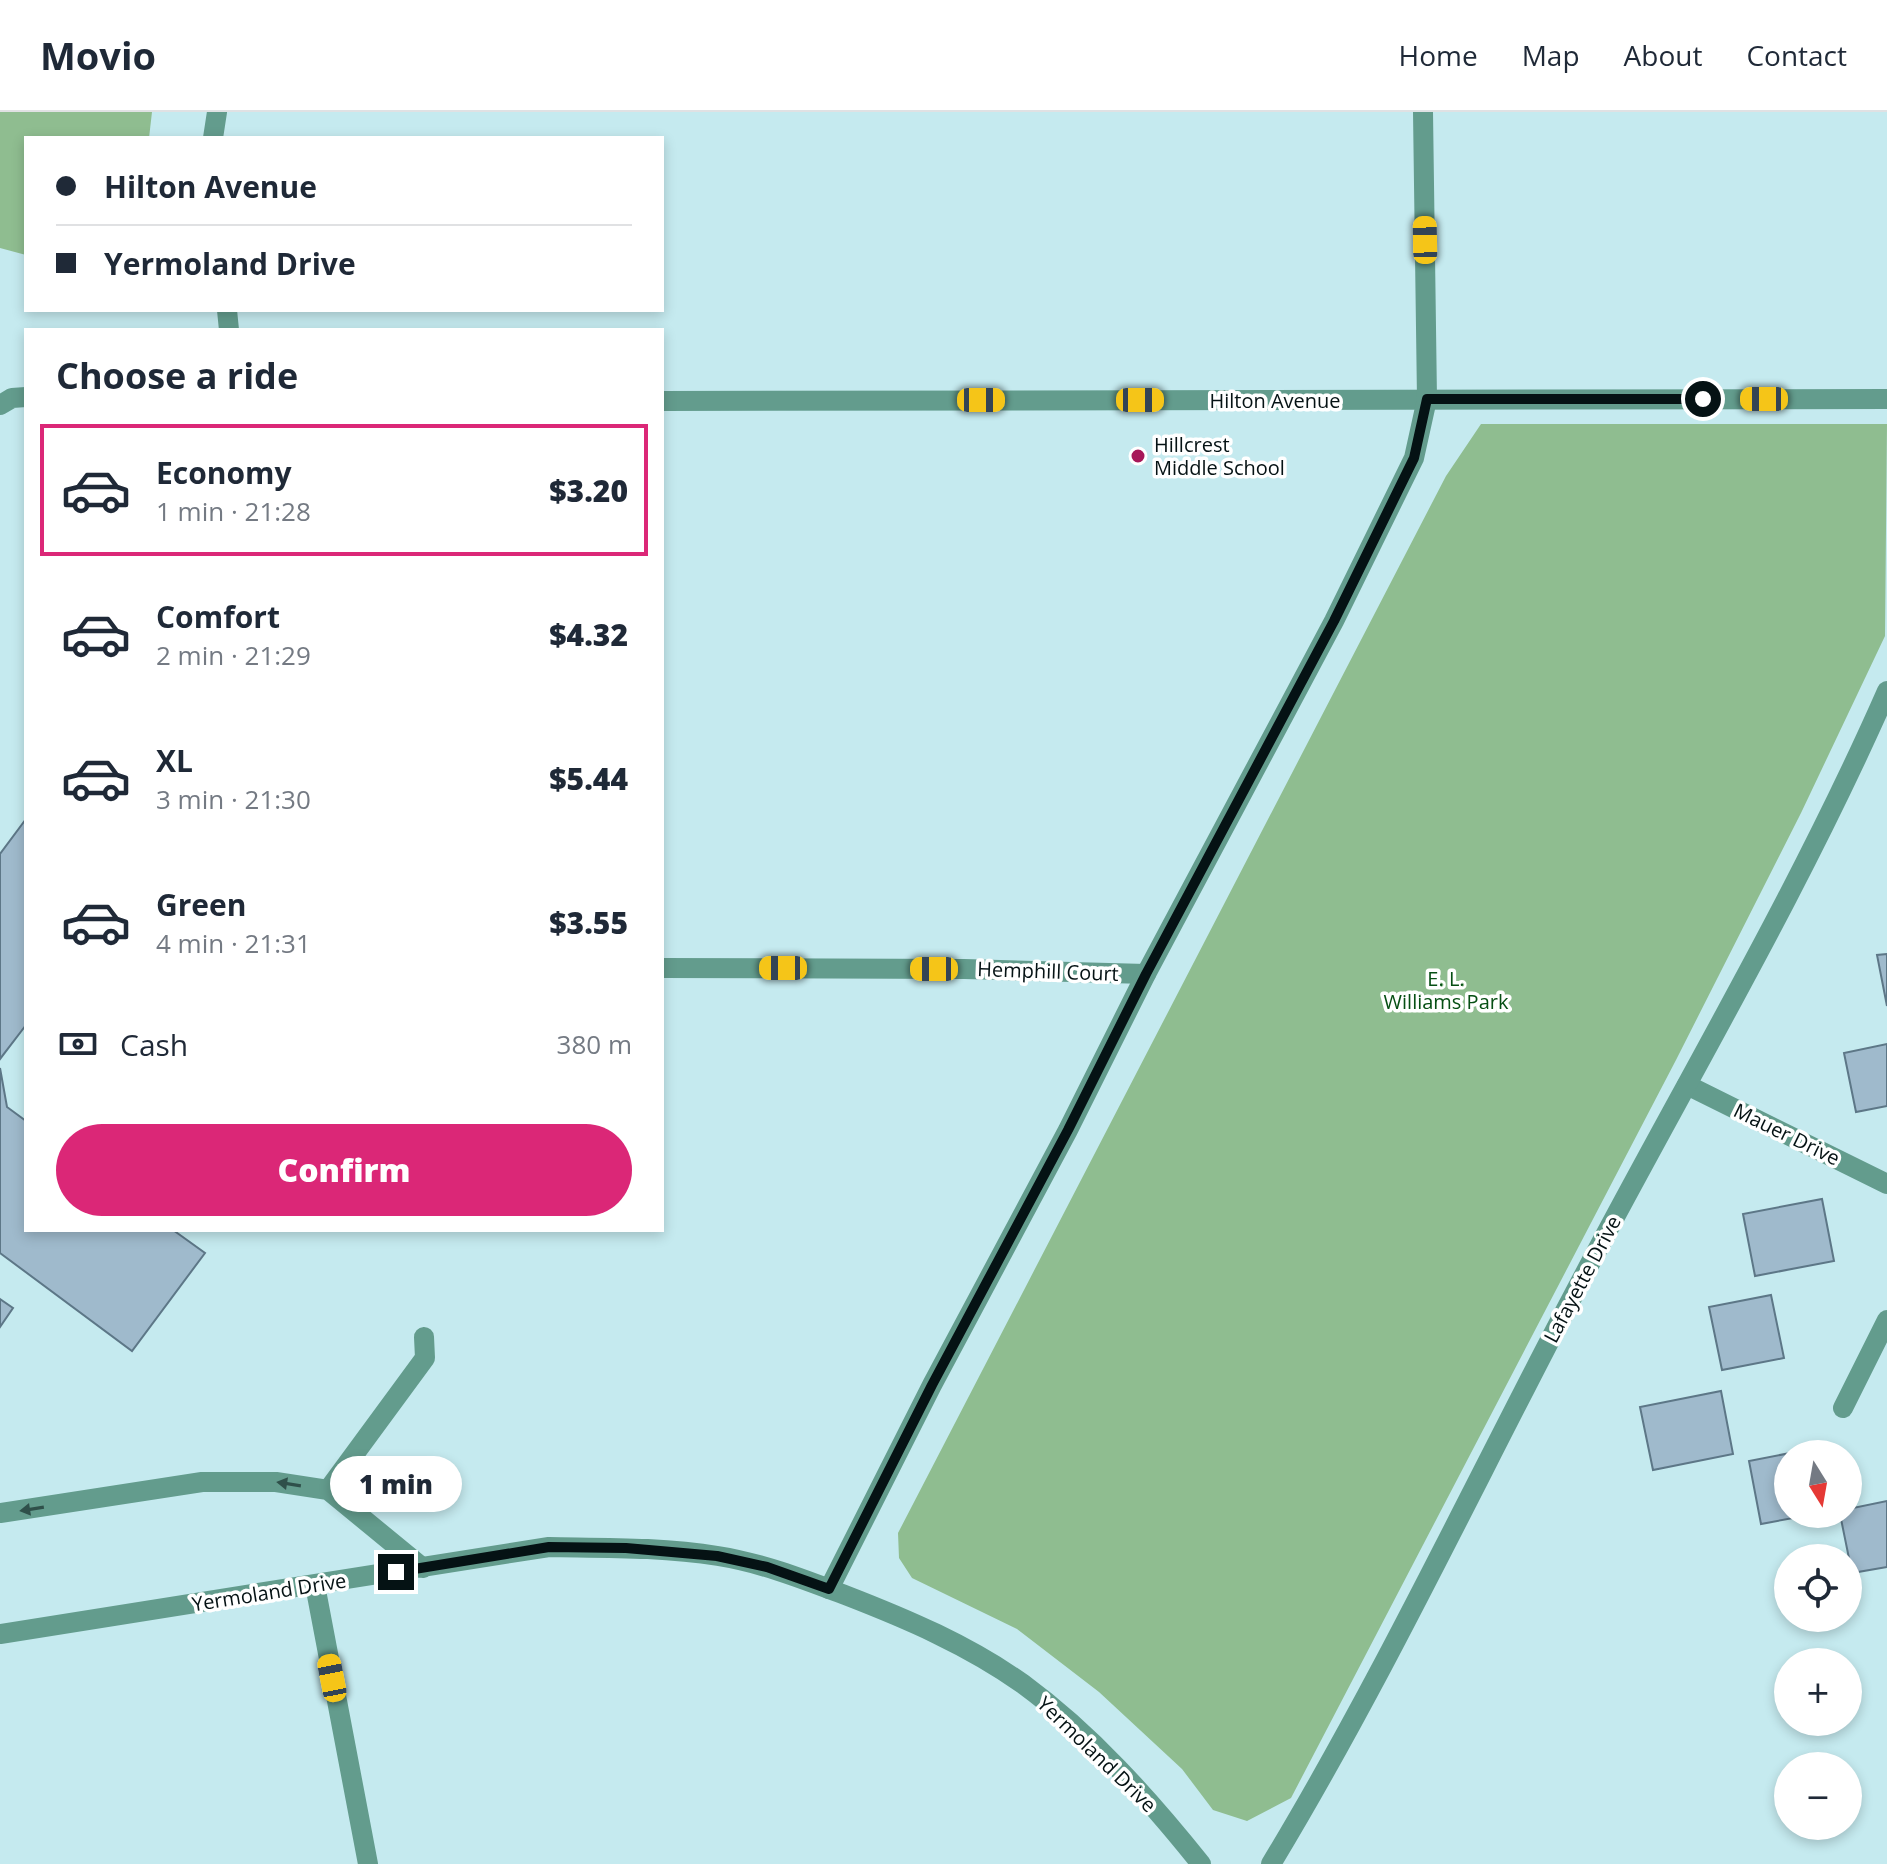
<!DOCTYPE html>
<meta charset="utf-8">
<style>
body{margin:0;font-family:"Open Sans",sans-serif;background:#f6f6f7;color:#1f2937;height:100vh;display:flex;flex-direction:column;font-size:30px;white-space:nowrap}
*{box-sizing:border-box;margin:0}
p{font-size:26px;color:#747a83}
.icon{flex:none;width:44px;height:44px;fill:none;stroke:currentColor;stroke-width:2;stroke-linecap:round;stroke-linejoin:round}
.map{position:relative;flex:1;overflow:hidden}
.details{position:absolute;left:24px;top:216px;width:640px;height:904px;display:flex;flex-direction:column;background:#fff;border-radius:0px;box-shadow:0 4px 12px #0003}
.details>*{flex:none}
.banner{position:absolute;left:24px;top:24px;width:640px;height:176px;border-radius:0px;box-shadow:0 4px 12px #0003;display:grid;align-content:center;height:176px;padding:0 32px;background:#fff}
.needle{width:52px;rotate:169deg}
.fabs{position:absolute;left:1774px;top:1328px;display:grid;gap:16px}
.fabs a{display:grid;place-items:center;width:88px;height:88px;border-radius:50%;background:#fff;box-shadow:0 4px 12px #0003;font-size:40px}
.end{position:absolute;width:36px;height:36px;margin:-18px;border:10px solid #051214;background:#fff;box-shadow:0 0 0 4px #fff}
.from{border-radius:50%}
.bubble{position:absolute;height:56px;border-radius:28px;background:#fff;box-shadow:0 4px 12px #0003;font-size:26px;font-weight:800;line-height:56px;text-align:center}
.car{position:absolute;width:24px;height:48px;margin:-24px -12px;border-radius:10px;box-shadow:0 0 6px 2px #0007;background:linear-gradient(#f5c518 24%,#345 0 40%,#f5c518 0 76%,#345 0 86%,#f5c518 0)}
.banner b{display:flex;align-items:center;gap:28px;height:76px;font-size:30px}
.banner b+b{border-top:2px solid #e0e1e3}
.banner i{width:20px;height:20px;background:#1f2937}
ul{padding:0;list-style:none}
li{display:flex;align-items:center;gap:24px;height:132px;margin:0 16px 12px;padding:0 16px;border:4px solid transparent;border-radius:0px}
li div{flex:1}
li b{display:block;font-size:30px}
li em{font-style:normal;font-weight:800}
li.current{border-color:#db2777}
li>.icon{width:72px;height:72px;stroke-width:1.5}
h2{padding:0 32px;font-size:36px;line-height:96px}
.pay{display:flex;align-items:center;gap:20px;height:88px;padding:0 32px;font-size:30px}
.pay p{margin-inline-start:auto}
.action{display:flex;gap:16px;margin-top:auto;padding:16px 32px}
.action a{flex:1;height:92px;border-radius:48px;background:#db2777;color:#fff;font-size:32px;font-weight:800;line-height:92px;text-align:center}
header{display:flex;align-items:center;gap:48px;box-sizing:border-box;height:112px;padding:0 40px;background:#fff;border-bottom:2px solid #e0e1e3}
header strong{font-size:38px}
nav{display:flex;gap:44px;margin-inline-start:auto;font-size:28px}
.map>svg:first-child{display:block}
.green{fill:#8fbd90}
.building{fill:#9fbacc;stroke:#5d7787;stroke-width:2}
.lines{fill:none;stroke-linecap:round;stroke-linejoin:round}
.service{stroke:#639c8d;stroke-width:20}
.minor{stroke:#639c8d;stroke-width:20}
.tertiary{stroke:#639c8d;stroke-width:20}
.oneway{fill:#2f504a}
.route{stroke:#051214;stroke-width:10}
.poi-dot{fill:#a71859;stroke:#fff;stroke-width:3}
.labels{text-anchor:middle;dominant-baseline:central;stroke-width:7;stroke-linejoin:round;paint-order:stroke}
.street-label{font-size:20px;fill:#051214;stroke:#fff}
.poi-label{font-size:20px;fill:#051214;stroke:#fff;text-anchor:start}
.park-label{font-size:20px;fill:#064f14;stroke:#fff}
</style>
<header>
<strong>Movio</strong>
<nav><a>Home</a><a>Map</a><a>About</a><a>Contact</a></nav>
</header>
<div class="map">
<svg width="1887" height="1752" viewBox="0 0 1887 1752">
<rect width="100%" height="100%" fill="#c5eaef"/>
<!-- green -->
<g class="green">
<path d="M0,0h152l-3,26h-123v117l-26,-7z"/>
<path d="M1481,312h406l-2,212 -84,177 -125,247 -385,738 -44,23 -34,-11 -31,-41 -83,-77 -82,-63 -105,-51 -13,-20 -1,-25 548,-1057z"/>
</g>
<!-- building -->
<g class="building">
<path d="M26,707v206l-26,34v-205z"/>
<path d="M1887,842v52l-10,-51z"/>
<path d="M1887,932v62l-31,6 -12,-59z"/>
<path d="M0,956l7,39 19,14v109h147l32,23 -73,98 -132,-98z"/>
<path d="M1822,1087l12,62 -79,15 -12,-62z"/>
<path d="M1771,1183l13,63 -62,12 -13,-63z"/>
<path d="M0,1187l13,9 -13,19z"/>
<path d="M1721,1279l12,63 -80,16 -13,-63z"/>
<path d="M1811,1337l1,5h-24v60h27l-54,10 -12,-63z"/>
<path d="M1887,1389v66l-35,6 -12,-59h8v-5z"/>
</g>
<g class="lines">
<!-- service -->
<g class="service">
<path d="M213,26l4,-26"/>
<path d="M227,198l2,20"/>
<path d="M0,293l12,-7 14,-1"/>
<path d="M1843,1296l44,-88"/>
<path d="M328,1378l97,-132 -1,-21"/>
<path d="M0,1401l202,-31h74l52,8 95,78"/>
</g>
<!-- minor -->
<g class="minor">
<path d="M662,289l1225,-2"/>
<path d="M662,856l302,1 182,5"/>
<path d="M1687,973l200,99"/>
<path d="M315,1473l53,279"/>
<path d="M829,1477l103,-204 136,-255 78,-156 188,-353 80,-163 13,-59 -4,-287"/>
</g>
<!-- tertiary -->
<g class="tertiary">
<path d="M0,1522l549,-87c56,1 113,0 169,9 44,7 85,23 127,39 62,24 123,50 178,89 68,50 126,115 178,180"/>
<path d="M1271,1752c111,-184 203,-380 303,-570 105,-201 222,-396 313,-603"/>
</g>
</g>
<!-- one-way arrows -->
<defs><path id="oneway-solid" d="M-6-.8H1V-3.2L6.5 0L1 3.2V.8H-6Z" transform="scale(2)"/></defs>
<g class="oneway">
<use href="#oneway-solid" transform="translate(289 1372) rotate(-171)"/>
<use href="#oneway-solid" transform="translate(32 1397) rotate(171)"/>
</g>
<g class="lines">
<!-- route -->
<path class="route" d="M396,1460l153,-25 77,1 91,8 50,11 62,22 103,-204 136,-255 78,-156 188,-353 80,-163 13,-59h276"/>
</g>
<!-- markers -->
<circle class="poi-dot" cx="1138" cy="344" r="8"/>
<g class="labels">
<!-- street labels -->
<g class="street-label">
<text x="1275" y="288">Hilton Avenue</text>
<text transform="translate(1048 859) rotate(2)">Hemphill Court</text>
<text transform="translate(1787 1022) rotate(26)">Mauer Drive</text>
<text transform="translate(1582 1167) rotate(-62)">Lafayette Drive</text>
<text transform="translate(269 1480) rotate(-9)">Yermoland Drive</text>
<text transform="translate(1097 1642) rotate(44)">Yermoland Drive</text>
</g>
<!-- poi labels -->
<g class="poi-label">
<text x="1154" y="332">Hillcrest<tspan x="1154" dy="23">Middle School</tspan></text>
</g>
<!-- park labels -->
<g class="park-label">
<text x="1446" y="866">E. L.<tspan x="1446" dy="23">Williams Park</tspan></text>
</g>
</g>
</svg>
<div class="fabs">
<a><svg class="needle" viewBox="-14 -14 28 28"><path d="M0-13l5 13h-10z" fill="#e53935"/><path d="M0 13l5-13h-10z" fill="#747a83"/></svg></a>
<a><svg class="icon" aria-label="locate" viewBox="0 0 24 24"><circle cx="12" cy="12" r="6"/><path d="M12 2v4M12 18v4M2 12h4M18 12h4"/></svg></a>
<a>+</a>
<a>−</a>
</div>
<i class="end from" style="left:1703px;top:287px"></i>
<i class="end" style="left:396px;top:1460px"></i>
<div class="bubble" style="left:330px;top:1344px;width:132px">1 min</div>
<i class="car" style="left:1425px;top:128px;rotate:359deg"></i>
<i class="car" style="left:1764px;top:287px;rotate:270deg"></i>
<i class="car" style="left:981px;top:288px;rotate:90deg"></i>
<i class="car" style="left:1140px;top:288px;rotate:90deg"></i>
<i class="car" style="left:783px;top:856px;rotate:270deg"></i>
<i class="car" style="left:934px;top:857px;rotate:270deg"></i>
<i class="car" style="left:332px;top:1566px;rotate:349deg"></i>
<div class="banner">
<b><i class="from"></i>Hilton Avenue</b>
<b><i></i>Yermoland Drive</b>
</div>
<section class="details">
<h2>Choose a ride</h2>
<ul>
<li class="current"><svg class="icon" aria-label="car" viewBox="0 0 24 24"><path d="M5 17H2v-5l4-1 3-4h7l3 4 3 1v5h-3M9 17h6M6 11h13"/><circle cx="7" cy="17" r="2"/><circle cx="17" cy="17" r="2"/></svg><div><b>Economy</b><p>1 min · 21:28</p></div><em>$3.20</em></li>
<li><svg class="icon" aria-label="car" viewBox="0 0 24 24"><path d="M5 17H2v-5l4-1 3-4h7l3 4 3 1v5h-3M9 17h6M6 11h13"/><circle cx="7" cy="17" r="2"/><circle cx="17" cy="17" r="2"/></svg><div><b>Comfort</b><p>2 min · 21:29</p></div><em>$4.32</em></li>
<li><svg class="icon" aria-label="car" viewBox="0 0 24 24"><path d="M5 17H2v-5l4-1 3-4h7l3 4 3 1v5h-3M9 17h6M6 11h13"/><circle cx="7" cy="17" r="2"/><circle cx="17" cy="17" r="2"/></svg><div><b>XL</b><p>3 min · 21:30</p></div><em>$5.44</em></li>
<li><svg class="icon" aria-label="car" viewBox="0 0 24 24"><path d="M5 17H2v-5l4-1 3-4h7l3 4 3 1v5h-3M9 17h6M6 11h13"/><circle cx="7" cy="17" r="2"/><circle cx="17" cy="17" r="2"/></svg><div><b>Green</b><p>4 min · 21:31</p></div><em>$3.55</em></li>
</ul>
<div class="pay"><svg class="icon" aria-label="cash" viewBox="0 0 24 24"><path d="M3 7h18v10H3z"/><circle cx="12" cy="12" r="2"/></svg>Cash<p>380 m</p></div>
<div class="action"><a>Confirm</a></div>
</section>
</div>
